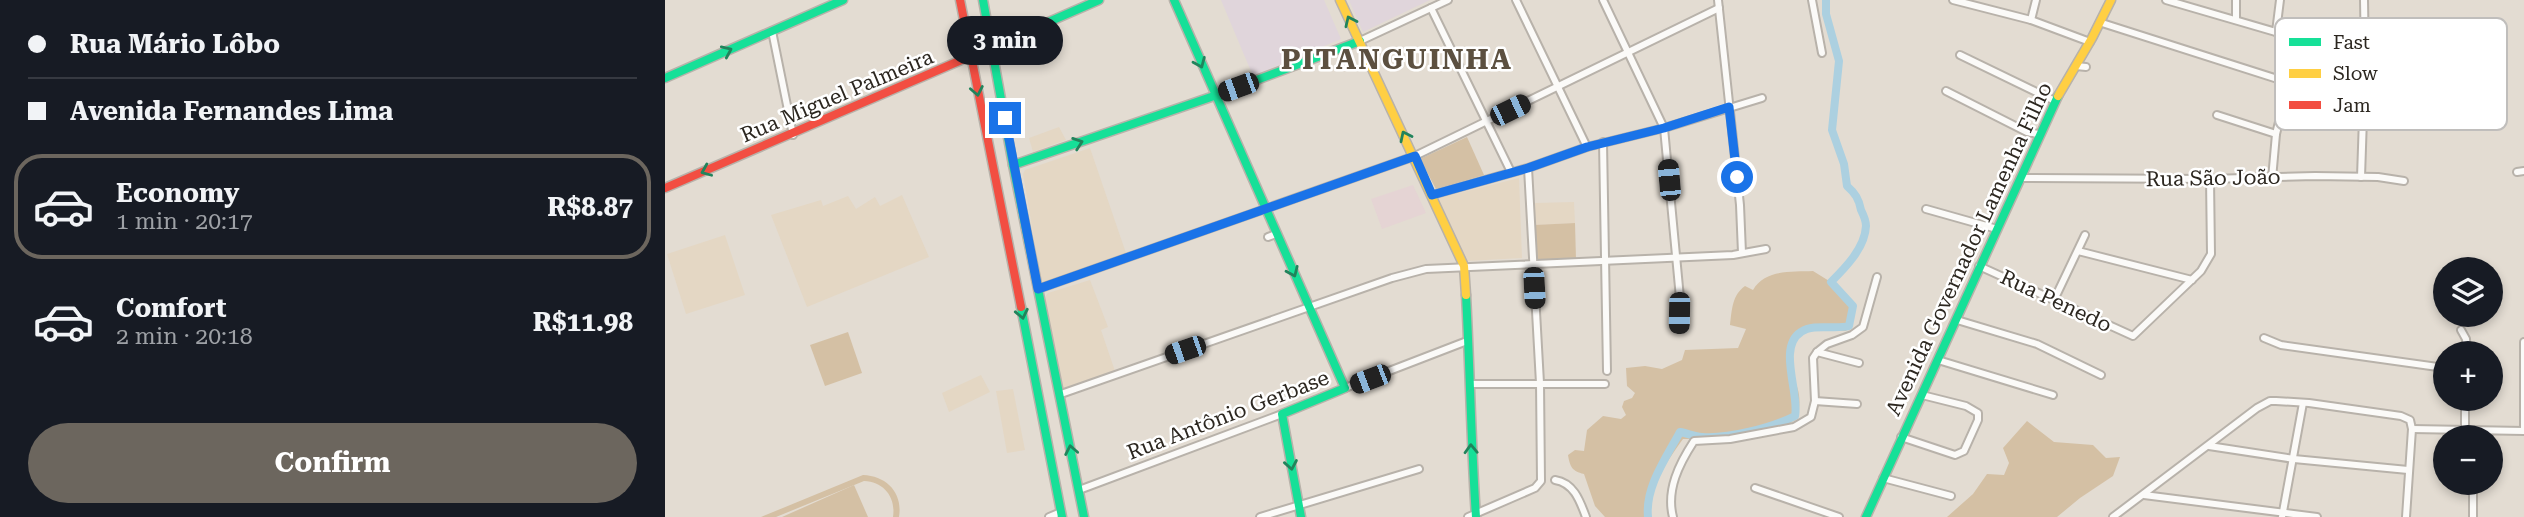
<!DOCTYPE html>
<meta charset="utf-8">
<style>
body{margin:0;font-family:"Roboto Serif",serif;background:#20242c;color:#f1f3f6;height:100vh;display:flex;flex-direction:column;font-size:26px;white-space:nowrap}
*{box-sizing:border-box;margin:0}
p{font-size:23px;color:#9ea1a6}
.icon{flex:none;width:38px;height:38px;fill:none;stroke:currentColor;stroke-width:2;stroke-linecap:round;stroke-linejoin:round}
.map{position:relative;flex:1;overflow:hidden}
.panel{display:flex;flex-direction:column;background:#171b24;width:665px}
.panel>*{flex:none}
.hud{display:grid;align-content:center;height:154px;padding:0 28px;background:#171b24}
.tools{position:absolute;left:1768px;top:257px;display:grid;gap:14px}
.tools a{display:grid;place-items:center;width:70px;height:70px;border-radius:50%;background:#171b24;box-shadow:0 4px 10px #0003;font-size:35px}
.end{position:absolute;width:32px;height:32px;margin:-16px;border:9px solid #1a73e8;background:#fff;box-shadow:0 0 0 4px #fff}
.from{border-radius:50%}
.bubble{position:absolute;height:49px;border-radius:24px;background:#171b24;box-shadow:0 4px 10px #0003;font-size:23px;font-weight:700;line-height:49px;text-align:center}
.car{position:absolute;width:21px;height:42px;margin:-21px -10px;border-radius:9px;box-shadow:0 0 5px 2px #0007;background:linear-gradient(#222 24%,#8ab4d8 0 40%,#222 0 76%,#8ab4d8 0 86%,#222 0)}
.hud b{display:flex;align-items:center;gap:24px;height:66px;font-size:26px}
.hud b+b{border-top:2px solid #363941}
.hud i{width:18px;height:18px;background:#f1f3f6}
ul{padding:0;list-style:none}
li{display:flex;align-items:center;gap:21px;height:105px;margin:0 14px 10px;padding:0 14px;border:4px solid transparent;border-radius:28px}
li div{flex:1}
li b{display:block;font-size:26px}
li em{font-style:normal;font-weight:700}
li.selected{border-color:#6c665e}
li>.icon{width:63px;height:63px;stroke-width:1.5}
.action{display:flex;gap:14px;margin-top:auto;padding:14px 28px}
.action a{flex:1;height:80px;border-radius:42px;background:#6c665e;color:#fff;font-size:28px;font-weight:700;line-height:80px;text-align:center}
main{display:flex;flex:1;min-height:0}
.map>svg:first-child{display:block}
.built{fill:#e4d7c4}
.industrial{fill:#e0d5db}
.medical{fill:#e5d4d4}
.green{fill:#d4c0a4}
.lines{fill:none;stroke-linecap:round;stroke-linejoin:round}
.canal{stroke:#acd0e0;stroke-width:8}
.street-casing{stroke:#b8b2aa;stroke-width:10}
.fast-casing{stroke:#b8b2aa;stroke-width:11}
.slow-casing{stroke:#b8b2aa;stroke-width:11}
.jam-casing{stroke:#b8b2aa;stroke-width:11}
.street{stroke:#fbfaf8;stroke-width:6}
.fast{stroke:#16e098;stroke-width:8}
.slow{stroke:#ffcf43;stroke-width:8}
.jam{stroke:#f24e42;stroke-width:8}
.oneway{stroke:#21845c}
.route{stroke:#1a73e8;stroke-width:9}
.labels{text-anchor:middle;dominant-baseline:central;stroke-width:5;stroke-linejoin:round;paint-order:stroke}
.street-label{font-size:21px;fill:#2c2720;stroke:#fff}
.district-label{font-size:28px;font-weight:bold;letter-spacing:2px;fill:#5c5040;stroke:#fff}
.key{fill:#fff;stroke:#c0bebc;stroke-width:2}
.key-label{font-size:19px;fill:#2c2720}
</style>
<main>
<section class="panel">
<div class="hud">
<b><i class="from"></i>Rua Mário Lôbo</b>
<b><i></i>Avenida Fernandes Lima</b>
</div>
<ul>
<li class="selected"><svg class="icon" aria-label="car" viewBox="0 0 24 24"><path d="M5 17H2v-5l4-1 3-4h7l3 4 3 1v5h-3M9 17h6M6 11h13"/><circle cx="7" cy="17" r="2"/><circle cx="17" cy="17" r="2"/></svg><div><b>Economy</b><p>1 min · 20:17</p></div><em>R$8.87</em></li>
<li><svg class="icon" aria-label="car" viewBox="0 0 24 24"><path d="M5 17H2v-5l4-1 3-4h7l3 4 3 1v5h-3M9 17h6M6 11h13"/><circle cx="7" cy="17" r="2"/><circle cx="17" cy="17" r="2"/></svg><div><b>Comfort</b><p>2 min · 20:18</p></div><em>R$11.98</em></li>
</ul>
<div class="action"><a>Confirm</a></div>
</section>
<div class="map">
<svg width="1859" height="517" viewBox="0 0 1859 517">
<rect width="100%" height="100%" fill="#e3dcd2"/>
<!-- built -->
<g class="built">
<path d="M394,127l7,13 -33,12 -4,-14z"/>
<path d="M425,148l37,108 -81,28 -5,-4 -18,-106 2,-4z"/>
<path d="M854,178l3,80 -56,3 -30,-62z"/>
<path d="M237,195l27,62 -122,50 -36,-92 50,-15 2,6 25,-10 8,13 19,-12 5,9z"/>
<path d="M909,202l1,21 -41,2v-22z"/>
<path d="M60,235l20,60 -59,19 -19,-60z"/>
<path d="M425,280l18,47 -7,3 15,44 -51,17 -3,-3 -17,-91 3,-4z"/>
<path d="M316,375l9,17 -41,20 -7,-19z"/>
<path d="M348,389l12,61 -18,3 -11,-62z"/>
</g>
<!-- industrial -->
<g class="industrial">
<path d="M556,0h103l17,39 -88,37z"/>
<path d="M684,0h81l-67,32z"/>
</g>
<!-- medical -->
<path class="medical" d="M748,185l13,28 -44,16 -11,-30z"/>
<!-- green -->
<g class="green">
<path d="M802,137l17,38 -48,14 -16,-30z"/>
<path d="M910,223l1,37 -40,2 -2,-37z"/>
<path d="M1148,271l21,13 19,22v15l-7,10c-27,-2 -58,-6 -56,32 0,11 8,21 9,32 1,7 0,16 -1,23 -21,17 -87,22 -115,21 -18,25 -32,46 -35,78h-43l-10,-11 -11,-32c-12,-3 -14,-7 -16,-19l7,-5 9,1 3,-21 16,-14 18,3 5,-4 -4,-8 2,-6 8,-3 3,-5 -8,-7 -1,-18 19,-2 17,3 20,-9 3,-10 53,-2 8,-19 -16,-4c2,-15 2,-30 15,-39l8,4c12,-21 39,-18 60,-19z"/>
<path d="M183,332l14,41 -37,13 -15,-41z"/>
<path d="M1362,421l27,21 39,3 13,13 14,-1 -7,19 -33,22 -23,19h-110l26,-23 14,-20 17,1 5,-12 -6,-15z"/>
<path d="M198,475c24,1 40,18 36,42h-6c3,-20 -9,-35 -29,-36l-88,36h-15z"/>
<path d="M189,485l14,32h-86z"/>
</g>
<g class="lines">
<!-- canal -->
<path class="canal" d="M983,517c-3,-30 18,-59 32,-85 7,1 15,5 22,5 26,2 69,-9 93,-21 5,-22 -18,-69 6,-84 13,-9 34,-2 48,-6l4,-20 -22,-24c14,-14 34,-34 35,-56 0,-5 -3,-12 -5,-16 -2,-11 -6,-17 -14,-24l-3,-22 -12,-34 7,-69 -13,-47v-14"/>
<defs>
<g id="street">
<path d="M851,0l71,147"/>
<path d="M938,0l61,128 16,170 -1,30"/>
<path d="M1053,0l22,205 2,48"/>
<path d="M1147,0l10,53"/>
<path d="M1288,0l78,20 59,22"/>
<path d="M1501,0l199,58"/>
<path d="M766,8l80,164"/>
<path d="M1366,20l5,-20"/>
<path d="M1571,20v-20"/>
<path d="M1437,23l210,67"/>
<path d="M107,31l21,104"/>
<path d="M1611,32l4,-32"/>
<path d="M695,41l88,-41"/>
<path d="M1295,55l95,46"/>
<path d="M1411,66l10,1"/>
<path d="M1281,91l81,41 11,2"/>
<path d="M1665,92l35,-2"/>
<path d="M1552,115l59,19"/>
<path d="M938,142l4,229"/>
<path d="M1852,172l7,-1"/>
<path d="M1696,177l4,-119 -1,-58"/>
<path d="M1356,178l189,1 105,-3 63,1 26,4"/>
<path d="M1607,179l4,-45 4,-16"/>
<path d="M767,195l96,-27 59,-21 77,-19 98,-30"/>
<path d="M1261,209l71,20"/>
<path d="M603,237l8,-3"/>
<path d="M1413,251l114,29"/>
<path d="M1314,266l154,70 68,-65 10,-17 -1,-75"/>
<path d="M373,289l377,-133 304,-148"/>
<path d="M1390,298l30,-63"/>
<path d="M1292,320l80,24 64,31"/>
<path d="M1796,330l5,9 1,15"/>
<path d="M1599,338l17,7 164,23"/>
<path d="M1152,352l42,11"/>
<path d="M1273,360l115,35"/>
<path d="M806,384h134"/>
<path d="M680,388l122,-47"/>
<path d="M396,394l331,-116 34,-9 307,-14 33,-6"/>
<path d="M1150,401l42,3"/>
<path d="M1747,429l112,2"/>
<path d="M1800,430v-31"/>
<path d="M1859,431v-89"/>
<path d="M1236,437l54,18 9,-4 14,-31v-7l-12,-7 -44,-11"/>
<path d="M1544,446l85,13 114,11"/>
<path d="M1218,478l68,18"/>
<path d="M890,480c19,3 25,21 31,37"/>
<path d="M1090,488l84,29"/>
<path d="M414,490l203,-76"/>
<path d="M1479,495l173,22"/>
<path d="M384,517l12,-5"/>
<path d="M595,517l159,-48"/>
<path d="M803,517l67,-29 6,-7 -1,-98 -12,-215"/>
<path d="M1008,517c-7,-27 6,-53 21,-76l36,-2 64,-12 17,-10 4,-16 -2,-43 4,-6 10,-8 25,-9 11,-8 14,-50"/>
<path d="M1448,517l144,-109 13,-7h6l33,2 92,13 9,4 2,9 -6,88"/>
<path d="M1617,517l21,-114"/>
<path d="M1808,517v-34"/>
</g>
<g id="fast">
<path d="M318,0l30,165 71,352"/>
<path d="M509,0l171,388 -63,26 19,103"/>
<path d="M308,55l126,-55"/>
<path d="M0,78l178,-78"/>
<path d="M348,165l201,-69 146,-55"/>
<path d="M801,295c4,74 5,148 10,222"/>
<path d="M356,307l41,210"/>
<path d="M1201,517l192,-421"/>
</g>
<g id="slow">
<path d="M675,0l124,266 2,29"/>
<path d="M1393,96l34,-58 19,-38"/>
</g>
<g id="jam">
<path d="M295,0l61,307"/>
<path d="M0,188l308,-133"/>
</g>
</defs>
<!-- street casing -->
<use href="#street" class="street-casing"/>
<!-- fast casing -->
<use href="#fast" class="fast-casing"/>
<!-- slow casing -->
<use href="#slow" class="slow-casing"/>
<!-- jam casing -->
<use href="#jam" class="jam-casing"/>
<!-- street -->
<use href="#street" class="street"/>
<!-- fast -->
<use href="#fast" class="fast"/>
<!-- slow -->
<use href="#slow" class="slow"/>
<!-- jam -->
<use href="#jam" class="jam"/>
</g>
<!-- one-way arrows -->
<defs><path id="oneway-chevron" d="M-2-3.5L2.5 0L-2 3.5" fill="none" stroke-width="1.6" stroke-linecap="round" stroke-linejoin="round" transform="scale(1.75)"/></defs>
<g class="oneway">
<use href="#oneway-chevron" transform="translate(685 21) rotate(-115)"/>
<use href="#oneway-chevron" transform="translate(62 51) rotate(-24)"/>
<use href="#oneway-chevron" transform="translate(535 63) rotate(67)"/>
<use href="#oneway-chevron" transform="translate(312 91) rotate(79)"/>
<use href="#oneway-chevron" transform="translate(740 136) rotate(-116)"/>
<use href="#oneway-chevron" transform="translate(413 143) rotate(-19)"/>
<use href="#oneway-chevron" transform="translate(41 171) rotate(157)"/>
<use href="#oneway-chevron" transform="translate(628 272) rotate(66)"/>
<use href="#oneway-chevron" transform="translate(357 314) rotate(78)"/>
<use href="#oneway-chevron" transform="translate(806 449) rotate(-92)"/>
<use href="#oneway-chevron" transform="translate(406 450) rotate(-101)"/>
<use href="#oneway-chevron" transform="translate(626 465) rotate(80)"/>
</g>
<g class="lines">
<!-- route -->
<path class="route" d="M340,118l33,171 377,-133 17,39 96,-27 59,-21 77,-19 65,-21 8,70"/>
</g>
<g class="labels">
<!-- street labels -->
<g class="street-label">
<text transform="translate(172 96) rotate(-23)">Rua Miguel Palmeira</text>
<text transform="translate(1548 178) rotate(-1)">Rua São João</text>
<text transform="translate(1304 249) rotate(-65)">Avenida Governador Lamenha Filho</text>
<text transform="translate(1391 301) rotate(25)">Rua Penedo</text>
<text transform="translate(563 415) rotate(-21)">Rua Antônio Gerbase</text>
</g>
<!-- district labels -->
<g class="district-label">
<text x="732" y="59">PITANGUINHA</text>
</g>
</g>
<!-- legend -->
<rect x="1610" y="18" width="232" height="112" rx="10" class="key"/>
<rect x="1624" y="38" width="32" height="8" fill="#16e098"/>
<rect x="1624" y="69" width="32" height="9" fill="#ffcf43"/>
<rect x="1624" y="101" width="32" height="8" fill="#f24e42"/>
<g class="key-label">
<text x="1668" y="49">Fast</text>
<text x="1668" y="80">Slow</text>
<text x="1668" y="112">Jam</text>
</g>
</svg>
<div class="tools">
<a><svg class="icon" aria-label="layers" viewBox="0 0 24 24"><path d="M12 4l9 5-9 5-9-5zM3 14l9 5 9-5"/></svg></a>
<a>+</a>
<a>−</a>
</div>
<i class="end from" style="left:1072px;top:177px"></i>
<i class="end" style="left:340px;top:118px"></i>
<div class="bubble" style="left:282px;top:16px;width:116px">3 min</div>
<i class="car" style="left:573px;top:87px;rotate:250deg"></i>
<i class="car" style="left:845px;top:110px;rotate:64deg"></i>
<i class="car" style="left:1004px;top:180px;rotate:355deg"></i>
<i class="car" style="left:869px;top:288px;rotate:177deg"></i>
<i class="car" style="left:1014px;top:313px;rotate:181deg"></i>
<i class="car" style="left:520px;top:350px;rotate:251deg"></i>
<i class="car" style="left:705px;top:379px;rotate:249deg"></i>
</div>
</main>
